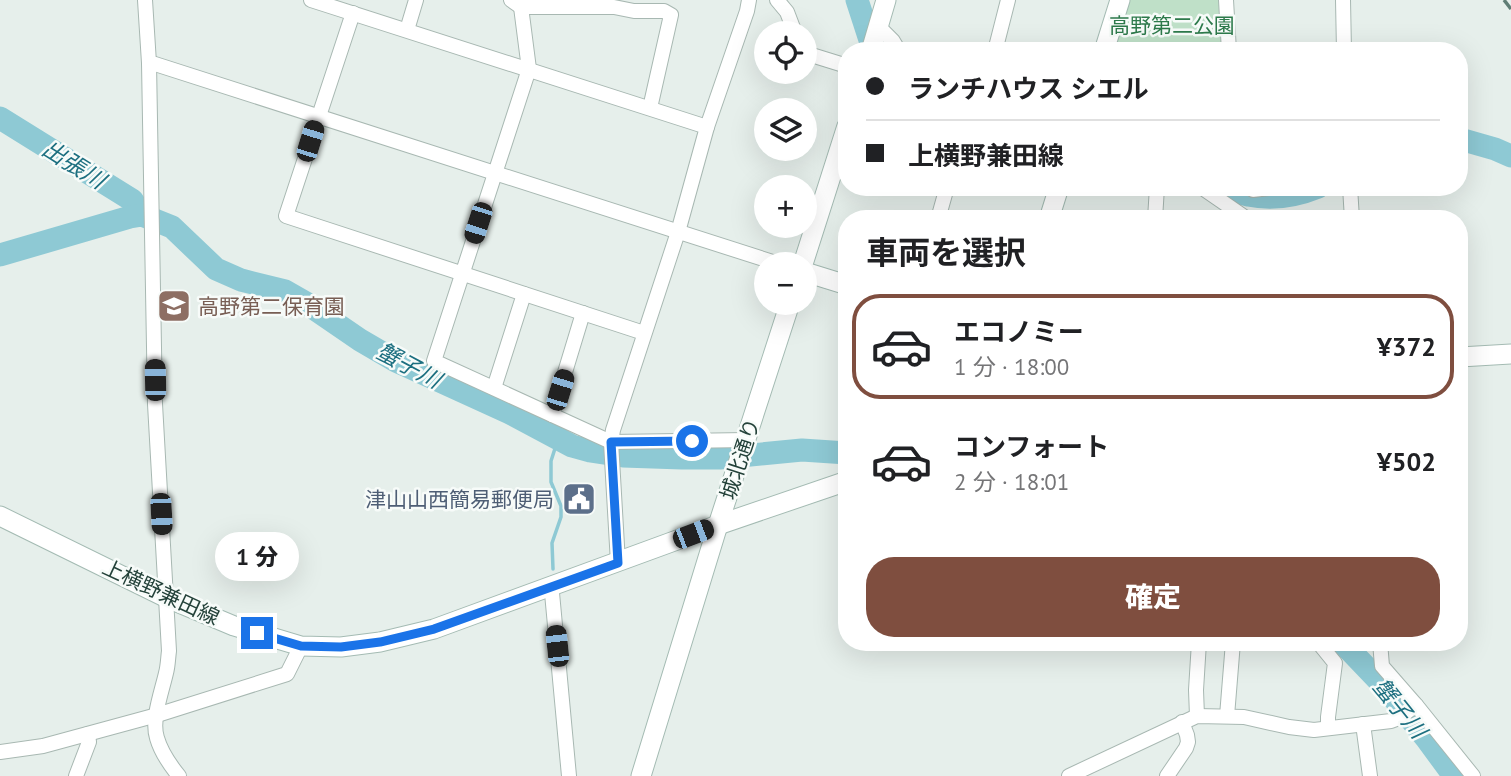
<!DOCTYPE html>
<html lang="ja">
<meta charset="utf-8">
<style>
body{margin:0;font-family:"PT Sans","Noto Sans JP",sans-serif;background:#f2f2f2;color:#202124;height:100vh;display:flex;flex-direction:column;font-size:26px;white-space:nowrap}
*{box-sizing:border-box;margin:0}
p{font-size:23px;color:#757577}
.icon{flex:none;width:38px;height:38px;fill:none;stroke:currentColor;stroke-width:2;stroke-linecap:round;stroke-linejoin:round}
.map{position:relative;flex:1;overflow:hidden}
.sheet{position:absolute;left:838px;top:210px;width:630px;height:441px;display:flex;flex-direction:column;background:#fff;border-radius:28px;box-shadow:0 7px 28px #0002}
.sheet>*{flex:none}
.top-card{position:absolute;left:838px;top:42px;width:630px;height:154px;border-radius:28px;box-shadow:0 7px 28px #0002;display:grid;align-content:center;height:154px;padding:0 28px;background:#fff}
.controls{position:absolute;left:754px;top:21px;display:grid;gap:14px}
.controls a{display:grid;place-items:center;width:63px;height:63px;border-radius:50%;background:#fff;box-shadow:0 7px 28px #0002;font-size:35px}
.end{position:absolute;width:32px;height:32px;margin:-16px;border:9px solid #1a73e8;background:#fff;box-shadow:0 0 0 4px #fff}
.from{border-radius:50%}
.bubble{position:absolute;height:49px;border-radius:24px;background:#fff;box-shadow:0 7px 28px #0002;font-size:23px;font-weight:800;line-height:49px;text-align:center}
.car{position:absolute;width:21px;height:42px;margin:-21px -10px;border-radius:9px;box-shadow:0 0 5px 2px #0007;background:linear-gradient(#222 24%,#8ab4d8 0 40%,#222 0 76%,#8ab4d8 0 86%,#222 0)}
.top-card b{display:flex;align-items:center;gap:24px;height:66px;font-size:26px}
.top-card b+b{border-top:2px solid #e0e0e0}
.top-card i{width:18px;height:18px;background:#202124}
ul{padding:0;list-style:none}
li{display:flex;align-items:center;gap:21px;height:105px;margin:0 14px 10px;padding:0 14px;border:4px solid transparent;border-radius:28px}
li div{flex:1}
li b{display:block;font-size:26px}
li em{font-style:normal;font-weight:800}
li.active{border-color:#7f4e3f}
li>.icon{width:63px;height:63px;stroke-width:1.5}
h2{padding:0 28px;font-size:32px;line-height:84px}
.primary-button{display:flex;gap:14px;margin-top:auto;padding:14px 28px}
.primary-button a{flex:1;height:80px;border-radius:28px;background:#7f4e3f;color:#fff;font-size:28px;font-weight:800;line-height:80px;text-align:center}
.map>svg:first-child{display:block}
.green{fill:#bfe0c8}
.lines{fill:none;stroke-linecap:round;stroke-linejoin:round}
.stream{stroke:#8ec9d4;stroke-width:3.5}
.river{stroke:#8ec9d4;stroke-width:23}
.street-casing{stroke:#a8b8b2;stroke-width:16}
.secondary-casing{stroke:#a4bbb3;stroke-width:21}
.street{stroke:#fff;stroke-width:14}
.secondary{stroke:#fff;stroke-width:19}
.rail{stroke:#5f7d75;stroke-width:3.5;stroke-dasharray:14 7;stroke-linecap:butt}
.route{stroke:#1a73e8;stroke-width:9}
.labels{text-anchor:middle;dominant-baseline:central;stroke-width:5;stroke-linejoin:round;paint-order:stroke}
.park-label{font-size:21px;fill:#2d7a4b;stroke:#f7fbf9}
.education-label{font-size:21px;fill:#785e54;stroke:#f7fbf9;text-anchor:start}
.street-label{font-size:21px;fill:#24423a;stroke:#f7fbf9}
.service-label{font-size:21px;fill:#4e5e75;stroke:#f7fbf9;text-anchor:end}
.water-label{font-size:23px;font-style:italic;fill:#1c6f80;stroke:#f7fbf9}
</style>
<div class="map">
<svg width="1511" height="776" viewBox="0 0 1511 776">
<rect width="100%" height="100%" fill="#e6efeb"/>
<!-- green -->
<path class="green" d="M1130,0h91l2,51h-110z"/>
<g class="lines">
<!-- stream -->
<path class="stream" d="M553,569l-1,-26 9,-26v-11l-10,-24v-21l7,-22"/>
<!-- river -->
<g class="river">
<path d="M857,0l13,40 7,11"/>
<path d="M0,118l132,82 10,15"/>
<path d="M1460,139l35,10 16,7"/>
<path d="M1227,187c7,3 14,7 21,8 24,5 48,1 70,-8"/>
<path d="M0,255l130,-38 12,-2 30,12 44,42 25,11 44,11 21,12 54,37 36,21 114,52 62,33 18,5 33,5 59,2h38l82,-8 45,3"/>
<path d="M1342,642l42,44 42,52 28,38"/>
</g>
<defs>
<g id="street">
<path d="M145,0l4,63 6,341 14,247c-1,7 -1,15 -3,22 -4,18 -15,47 -9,65 4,14 13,27 22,38"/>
<path d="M311,0l396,127"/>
<path d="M511,0l10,7h93l20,4h30l7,4 -21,93"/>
<path d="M777,0l10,12 8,21"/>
<path d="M1226,0l3,51"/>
<path d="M1343,0l1,51"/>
<path d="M521,7l8,62 -95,292 177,81 136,-2"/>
<path d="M353,13l-67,203 358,117"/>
<path d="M878,26l15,15 6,10"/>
<path d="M407,30l9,-30"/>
<path d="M995,51l13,-51"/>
<path d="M805,53l42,13"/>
<path d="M149,63l6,1 624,200"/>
<path d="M1201,187l42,29v3"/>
<path d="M1249,187l4,3 25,-3"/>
<path d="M1350,187l2,32"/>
<path d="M938,219l9,-32"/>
<path d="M1155,219l2,-32"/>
<path d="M494,388l30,-94"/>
<path d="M552,415l31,-102"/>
<path d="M618,563l-7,-121 2,-12 65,-198 29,-105 40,-116 2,-11"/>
<path d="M550,587l2,6 17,183"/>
<path d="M1318,642l17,21 -7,54v11"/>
<path d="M1380,642l2,24 34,39 57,71"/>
<path d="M1197,716l-1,-26 3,-48"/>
<path d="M1227,716l6,-74"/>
<path d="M1363,724l7,52"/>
<path d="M0,752l43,-6 114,-31 130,-41 14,-28"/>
<path d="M76,776l13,-34 -1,-8"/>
<path d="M1069,776l128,-60 47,1 45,10 25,3 77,-9 8,-3 17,-13"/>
<path d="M1167,776l19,-28 2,-6 -1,-7 -5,-13"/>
</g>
<g id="secondary">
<path d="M871,51l15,-51"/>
<path d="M1104,51l16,-51"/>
<path d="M1049,219l10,-32"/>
<path d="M803,264l44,-138"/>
<path d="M805,272l42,13"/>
<path d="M1460,357l51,-3"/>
<path d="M0,516l165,81 69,29 67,20 40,1 39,-5 54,-13 284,-104 129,-44"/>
<path d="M641,776l77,-251 72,-222"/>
</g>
</defs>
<!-- street casing -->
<use href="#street" class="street-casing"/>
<!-- secondary casing -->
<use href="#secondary" class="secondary-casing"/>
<!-- street -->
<use href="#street" class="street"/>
<!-- secondary -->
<use href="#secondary" class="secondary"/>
<!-- rail -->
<path class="rail" d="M1504,0l7,9"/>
</g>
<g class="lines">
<!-- route -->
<path class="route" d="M257,633l44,13 40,1 39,-5 54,-13 184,-66 -7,-121 81,-1"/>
</g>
<!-- icons -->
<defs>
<symbol id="school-square" viewBox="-11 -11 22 22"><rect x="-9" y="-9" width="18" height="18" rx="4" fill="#8d6e63" stroke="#f7fbf9"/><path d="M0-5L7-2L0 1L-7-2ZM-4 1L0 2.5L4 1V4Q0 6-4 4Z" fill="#fff"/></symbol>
<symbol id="civic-square" viewBox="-11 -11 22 22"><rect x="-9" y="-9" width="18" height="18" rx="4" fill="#5c6f8a" stroke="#f7fbf9"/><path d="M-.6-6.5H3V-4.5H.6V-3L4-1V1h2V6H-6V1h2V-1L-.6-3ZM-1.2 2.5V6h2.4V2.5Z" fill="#fff"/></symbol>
</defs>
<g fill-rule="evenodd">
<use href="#school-square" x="155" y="287" width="38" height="38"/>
<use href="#civic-square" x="560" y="480" width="38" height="38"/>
</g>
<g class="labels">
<!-- park labels -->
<g class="park-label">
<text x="1172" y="25">高野第二公園</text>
</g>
<!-- education labels -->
<g class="education-label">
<text x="198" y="306">高野第二保育園</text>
</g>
<!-- street labels -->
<g class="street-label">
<text transform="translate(740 459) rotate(-72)">城北通り</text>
<text transform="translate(161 592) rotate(25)">上横野兼田線</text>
</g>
<!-- service labels -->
<g class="service-label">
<text x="554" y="499">津山山西簡易郵便局</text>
</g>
<!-- water labels -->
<g class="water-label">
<text transform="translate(74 164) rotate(32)">出張川</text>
<text transform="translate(409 365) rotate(28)">蟹子川</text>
<text transform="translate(1400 708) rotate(51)">蟹子川</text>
</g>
</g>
</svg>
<div class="controls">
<a><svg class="icon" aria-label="locate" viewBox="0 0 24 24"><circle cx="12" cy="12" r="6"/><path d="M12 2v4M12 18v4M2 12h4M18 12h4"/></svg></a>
<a><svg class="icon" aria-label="layers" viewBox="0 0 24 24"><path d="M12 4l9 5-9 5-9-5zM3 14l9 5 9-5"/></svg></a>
<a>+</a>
<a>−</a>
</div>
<i class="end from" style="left:692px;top:441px"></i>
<i class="end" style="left:257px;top:633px"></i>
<div class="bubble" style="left:215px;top:532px;width:84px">1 分</div>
<i class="car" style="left:310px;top:141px;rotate:17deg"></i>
<i class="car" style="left:478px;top:223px;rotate:198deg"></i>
<i class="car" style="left:155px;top:380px;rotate:359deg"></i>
<i class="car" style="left:560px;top:390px;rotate:17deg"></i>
<i class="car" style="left:161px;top:514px;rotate:177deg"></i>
<i class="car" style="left:693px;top:534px;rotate:69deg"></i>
<i class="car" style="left:557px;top:646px;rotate:354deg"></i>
<div class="top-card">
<b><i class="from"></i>ランチハウス シエル</b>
<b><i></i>上横野兼田線</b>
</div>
<section class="sheet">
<h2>車両を選択</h2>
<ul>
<li class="active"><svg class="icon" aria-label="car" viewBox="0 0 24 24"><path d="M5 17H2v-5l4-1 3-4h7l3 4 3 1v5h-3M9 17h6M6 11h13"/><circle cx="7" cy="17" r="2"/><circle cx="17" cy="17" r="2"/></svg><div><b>エコノミー</b><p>1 分 · 18:00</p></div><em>¥372</em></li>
<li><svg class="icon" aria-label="car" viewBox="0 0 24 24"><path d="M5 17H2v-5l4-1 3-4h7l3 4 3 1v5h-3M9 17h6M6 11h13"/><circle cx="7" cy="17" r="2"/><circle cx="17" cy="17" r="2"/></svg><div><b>コンフォート</b><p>2 分 · 18:01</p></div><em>¥502</em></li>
</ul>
<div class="primary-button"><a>確定</a></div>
</section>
</div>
